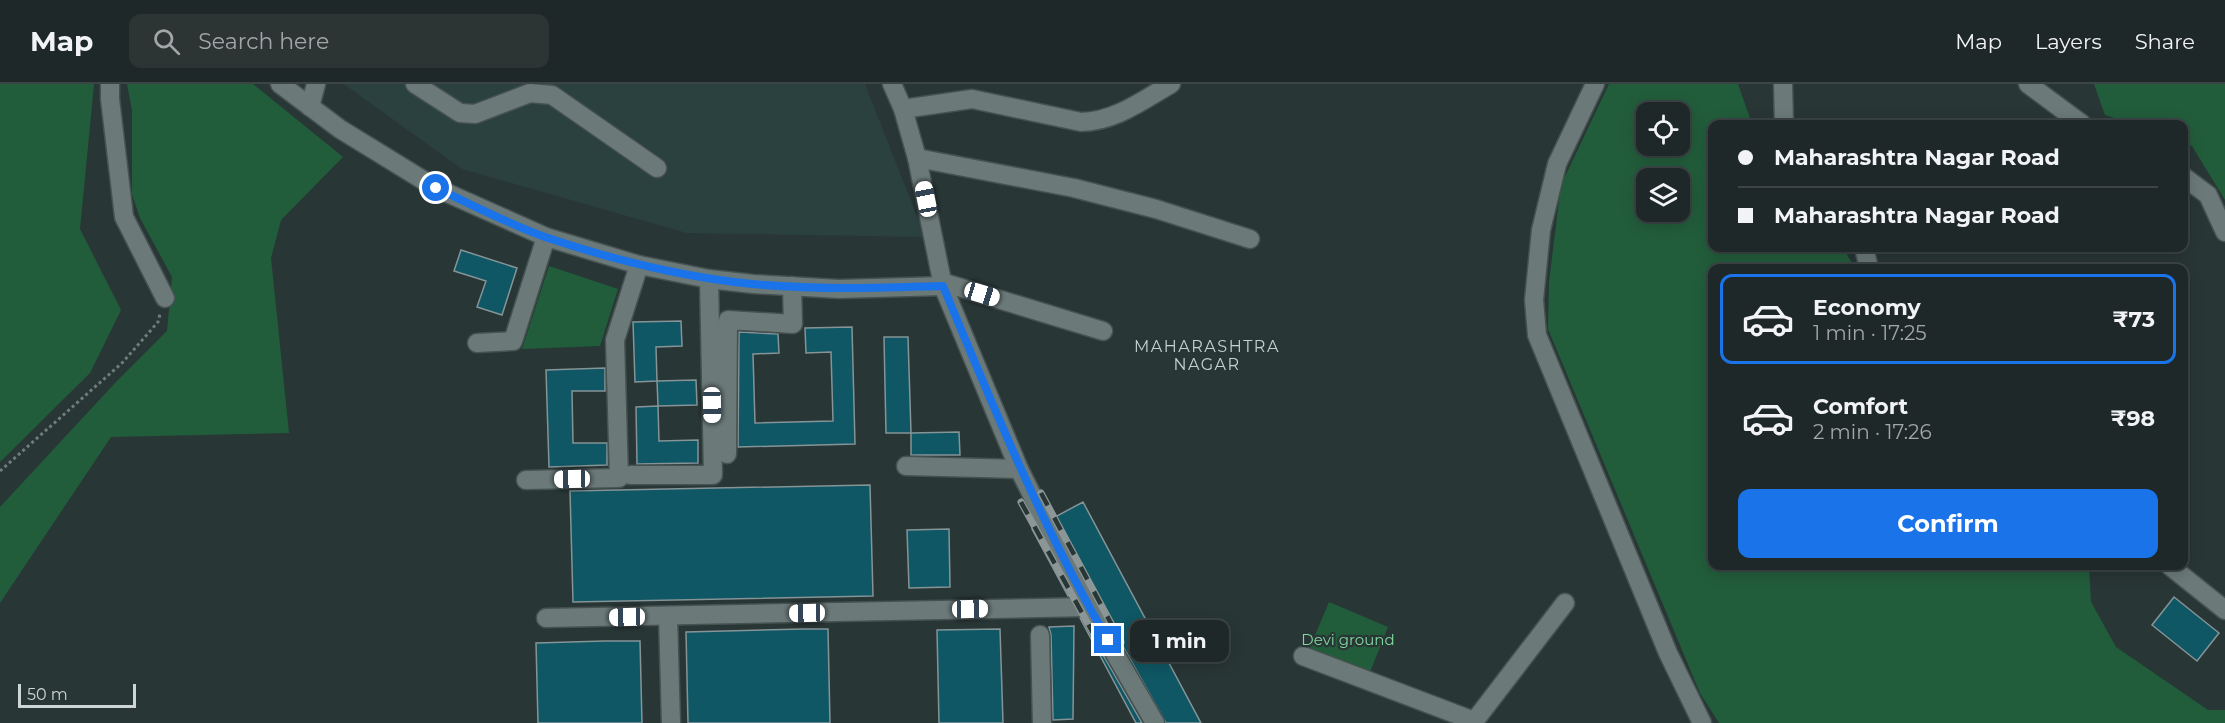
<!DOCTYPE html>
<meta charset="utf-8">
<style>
body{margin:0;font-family:Montserrat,sans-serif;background:#2c3434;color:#f1f3f6;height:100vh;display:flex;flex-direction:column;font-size:22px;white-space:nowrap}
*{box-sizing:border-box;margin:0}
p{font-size:20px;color:#a1a6a8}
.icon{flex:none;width:33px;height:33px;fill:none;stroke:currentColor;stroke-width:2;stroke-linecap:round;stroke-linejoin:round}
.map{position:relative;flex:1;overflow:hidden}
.details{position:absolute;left:1708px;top:180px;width:480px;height:306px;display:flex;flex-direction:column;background:#1f2828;border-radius:12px;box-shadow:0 3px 15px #0003,0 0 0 2px #3c4445}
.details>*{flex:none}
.top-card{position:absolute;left:1708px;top:36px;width:480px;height:132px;border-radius:12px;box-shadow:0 3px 15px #0003,0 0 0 2px #3c4445;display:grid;align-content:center;height:132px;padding:0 30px;background:#1f2828}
.buttons{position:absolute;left:1636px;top:18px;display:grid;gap:12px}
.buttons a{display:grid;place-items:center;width:54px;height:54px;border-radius:12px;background:#1f2828;box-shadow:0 3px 15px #0003,0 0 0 2px #3c4445;font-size:30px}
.scale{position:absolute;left:18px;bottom:15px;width:118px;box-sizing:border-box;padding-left:6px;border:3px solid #cdd5d5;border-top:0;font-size:16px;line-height:21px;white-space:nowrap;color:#cdd5d5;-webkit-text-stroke:4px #293636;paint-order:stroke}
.end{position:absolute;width:27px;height:27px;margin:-14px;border:8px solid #1a73e8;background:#fff;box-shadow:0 0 0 3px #fff}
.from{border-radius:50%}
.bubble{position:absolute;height:42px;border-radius:12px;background:#1f2828;box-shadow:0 3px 15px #0003,0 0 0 2px #3c4445;font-size:20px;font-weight:700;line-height:42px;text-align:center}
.car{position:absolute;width:18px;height:36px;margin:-18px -9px;border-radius:8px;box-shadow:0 0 4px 2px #0007;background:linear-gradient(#fff 24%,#345 0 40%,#fff 0 76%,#345 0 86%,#fff 0)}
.top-card b{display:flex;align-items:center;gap:21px;height:57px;font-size:22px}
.top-card b+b{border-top:2px solid #3c4445}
.top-card i{width:15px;height:15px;background:#f1f3f6}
ul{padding:10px 0 0;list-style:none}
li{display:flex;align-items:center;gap:18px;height:90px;margin:0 12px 9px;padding:0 18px;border:3px solid transparent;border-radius:12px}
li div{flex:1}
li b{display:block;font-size:22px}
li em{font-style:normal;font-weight:700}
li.current{border-color:#1a73e8}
li>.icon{width:54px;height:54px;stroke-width:1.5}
.cta{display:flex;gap:12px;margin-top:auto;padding:12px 30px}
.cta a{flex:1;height:69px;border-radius:12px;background:#1a73e8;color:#fff;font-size:24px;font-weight:700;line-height:69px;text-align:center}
header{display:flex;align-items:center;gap:36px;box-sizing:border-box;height:84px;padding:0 30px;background:#1f2828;border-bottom:2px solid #3c4445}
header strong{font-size:28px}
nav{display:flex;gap:33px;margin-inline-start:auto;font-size:21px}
.search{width:420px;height:54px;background:#2c3434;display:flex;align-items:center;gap:15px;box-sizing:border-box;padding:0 21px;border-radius:12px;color:#a1a6a8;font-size:22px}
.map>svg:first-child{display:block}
.built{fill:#2b4140}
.green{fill:#225d3b;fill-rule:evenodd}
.building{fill:#0f5764;stroke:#859497;stroke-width:1.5}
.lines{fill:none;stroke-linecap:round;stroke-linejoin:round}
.minor-casing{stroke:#465151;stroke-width:21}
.path{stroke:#717c7c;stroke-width:3;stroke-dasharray:3 3;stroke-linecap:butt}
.minor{stroke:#6b7979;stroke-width:18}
.rail-casing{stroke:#8c9696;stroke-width:7}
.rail{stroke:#293636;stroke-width:4.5;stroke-dasharray:14;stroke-linecap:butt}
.route{stroke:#1a73e8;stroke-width:8}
.labels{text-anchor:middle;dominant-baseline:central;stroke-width:4.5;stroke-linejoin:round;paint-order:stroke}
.park-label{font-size:15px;fill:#81d8a0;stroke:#293636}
.neighbourhood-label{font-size:16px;letter-spacing:1.5px;fill:#c2d2d1;stroke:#293636}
</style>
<header>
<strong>Map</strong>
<div class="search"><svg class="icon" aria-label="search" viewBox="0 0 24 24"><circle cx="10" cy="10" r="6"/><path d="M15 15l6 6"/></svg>Search here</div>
<nav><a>Map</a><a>Layers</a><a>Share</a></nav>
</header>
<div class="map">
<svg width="2225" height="639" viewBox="0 0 2225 639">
<rect width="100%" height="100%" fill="#293636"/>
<!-- built -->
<path class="built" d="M344,0h521l60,153 -238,-4 -225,-64z"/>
<!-- green -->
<g class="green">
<path d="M0,0h94l-14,145 41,81 -31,63 -90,89z"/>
<path d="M127,0h126l90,73 -62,63 -10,38 18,175 -178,4 -111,166v-96l115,-124 52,-52 5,-54 -32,-59 -8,-24v-84z"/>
<path d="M1609,0h129l14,40h-39v124h130l12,20h-142v298h376l2,36 25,45 92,63h17v13h-506l-19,-30 -152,-364 1,-47 12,-97zM1647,28h33v34h-33zM1680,94v34h-33v-34z"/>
<path d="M2094,0h131v116l-33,-54 -8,-3v-19h-52l-27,-9z"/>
<path d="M549,182l69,23 -18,57 -78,3z"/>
<path d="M1329,518l59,25 -20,50 -60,-25z"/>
</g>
<!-- building -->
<g class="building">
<path d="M461,166l56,18 -15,47 -25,-8 9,-26 -32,-10z"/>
<path d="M681,237l1,25 -26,1 1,34 -22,1 -2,-60z"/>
<path d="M852,243l3,117 -117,3 1,-115 39,2 1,19 -26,1 2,69 78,-2 -2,-69 -25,1 -1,-25z"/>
<path d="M884,253h24l3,96h-25z"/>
<path d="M605,284v23h-33l1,52h34v22l-58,2 -3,-97z"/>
<path d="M696,296l1,25 -39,1 -1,-25z"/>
<path d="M658,322l1,35 39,-1v23l-61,1 -1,-57z"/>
<path d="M959,348l1,23h-49v-22z"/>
<path d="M870,401l3,111 -300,6 -3,-111z"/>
<path d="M1083,418l118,221h-35l-68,-121 -43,-85z"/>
<path d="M1035,443l35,69h-2l-36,-67z"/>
<path d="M949,445l1,58 -41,1 -2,-58z"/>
<path d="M2174,513l45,36 -22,28 -45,-36z"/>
<path d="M1080,534h2l60,105h-6z"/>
<path d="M1074,542l-1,93 -20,1 -2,-85 -2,-8z"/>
<path d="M803,545h25l2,94h-142l-2,-91z"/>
<path d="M1000,545l3,94h-64l-2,-93z"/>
<path d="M604,557h36l2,82h-104l-2,-80z"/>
</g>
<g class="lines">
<defs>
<g id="minor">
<path d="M110,0v15l14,118 41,81"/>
<path d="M280,0l60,45 96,59 110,49 93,28 70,14 44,5 86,5 104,-3"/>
<path d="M415,0l45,29 15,1 55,-21 22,2 105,73"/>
<path d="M892,0l11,25 14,49 26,128 76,183 69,138 67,116"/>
<path d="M1595,0l-38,80 -16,66 -7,70 3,35 131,318 34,70"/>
<path d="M1783,0l1,40"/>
<path d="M2028,0l54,40"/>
<path d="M310,23l6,-23"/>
<path d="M903,25l69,-10 109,23c33,0 62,-22 90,-38"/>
<path d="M917,74l157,30 82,21 94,30"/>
<path d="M2184,93l24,18 17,37"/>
<path d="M1864,164l5,20"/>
<path d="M942,198l161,49"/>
<path d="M477,259l36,-2 33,-104"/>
<path d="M727,370l1,-134 65,4 -1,-38"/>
<path d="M906,382l113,3"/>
<path d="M630,391h83l-4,-196"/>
<path d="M526,396l93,-2 -4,-138 24,-75"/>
<path d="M2170,482l55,44"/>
<path d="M668,532l3,107"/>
<path d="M546,534l542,-11"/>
<path d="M1040,551l2,88"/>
<path d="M1303,572l171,65"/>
<path d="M1473,639l92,-120"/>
</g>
</defs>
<!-- minor casing -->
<use href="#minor" class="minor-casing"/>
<!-- path -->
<path class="path" d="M0,387l122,-108 36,-41 2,-8"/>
<!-- minor -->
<use href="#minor" class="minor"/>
<defs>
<g id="rail">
<path d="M1041,409l80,149"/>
<path d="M1021,418l83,151"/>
</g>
</defs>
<!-- rail casing -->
<use href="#rail" class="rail-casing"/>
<!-- rail -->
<use href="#rail" class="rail"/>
</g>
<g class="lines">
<!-- route -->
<path class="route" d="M436,104c35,16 76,38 112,50 66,22 135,39 204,46 64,6 127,4 191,2 50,120 99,241 165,354"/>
</g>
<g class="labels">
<!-- park labels -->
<g class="park-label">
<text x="1348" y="555">Devi ground</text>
</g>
<!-- neighbourhood labels -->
<g class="neighbourhood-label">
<text x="1207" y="262">MAHARASHTRA<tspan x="1207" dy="18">NAGAR</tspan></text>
</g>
</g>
</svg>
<div class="buttons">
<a><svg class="icon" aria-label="locate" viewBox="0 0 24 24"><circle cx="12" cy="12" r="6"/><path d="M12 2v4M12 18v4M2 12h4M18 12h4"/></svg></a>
<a><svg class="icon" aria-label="layers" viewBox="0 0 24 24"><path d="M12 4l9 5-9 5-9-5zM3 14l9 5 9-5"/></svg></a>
</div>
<div class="scale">50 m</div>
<i class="end from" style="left:436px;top:104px"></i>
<i class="end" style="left:1108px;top:556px"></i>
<div class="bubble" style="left:1130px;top:536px;width:99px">1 min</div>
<i class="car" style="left:926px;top:115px;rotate:349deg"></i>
<i class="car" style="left:982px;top:210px;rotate:107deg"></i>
<i class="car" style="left:712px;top:321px;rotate:179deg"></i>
<i class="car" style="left:572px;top:395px;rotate:269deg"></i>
<i class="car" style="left:970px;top:525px;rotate:89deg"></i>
<i class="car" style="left:807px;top:529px;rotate:269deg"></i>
<i class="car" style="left:627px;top:533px;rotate:269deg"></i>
<div class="top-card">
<b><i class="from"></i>Maharashtra Nagar Road</b>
<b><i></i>Maharashtra Nagar Road</b>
</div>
<section class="details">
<ul>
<li class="current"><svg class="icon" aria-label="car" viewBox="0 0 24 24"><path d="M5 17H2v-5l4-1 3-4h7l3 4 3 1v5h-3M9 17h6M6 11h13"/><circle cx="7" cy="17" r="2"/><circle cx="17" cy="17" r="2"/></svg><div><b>Economy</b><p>1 min · 17:25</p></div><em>₹73</em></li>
<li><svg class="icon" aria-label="car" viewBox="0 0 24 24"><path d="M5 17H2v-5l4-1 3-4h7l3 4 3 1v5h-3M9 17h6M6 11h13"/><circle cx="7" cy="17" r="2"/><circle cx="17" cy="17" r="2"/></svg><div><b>Comfort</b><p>2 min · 17:26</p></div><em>₹98</em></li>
</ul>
<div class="cta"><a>Confirm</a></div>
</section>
</div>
